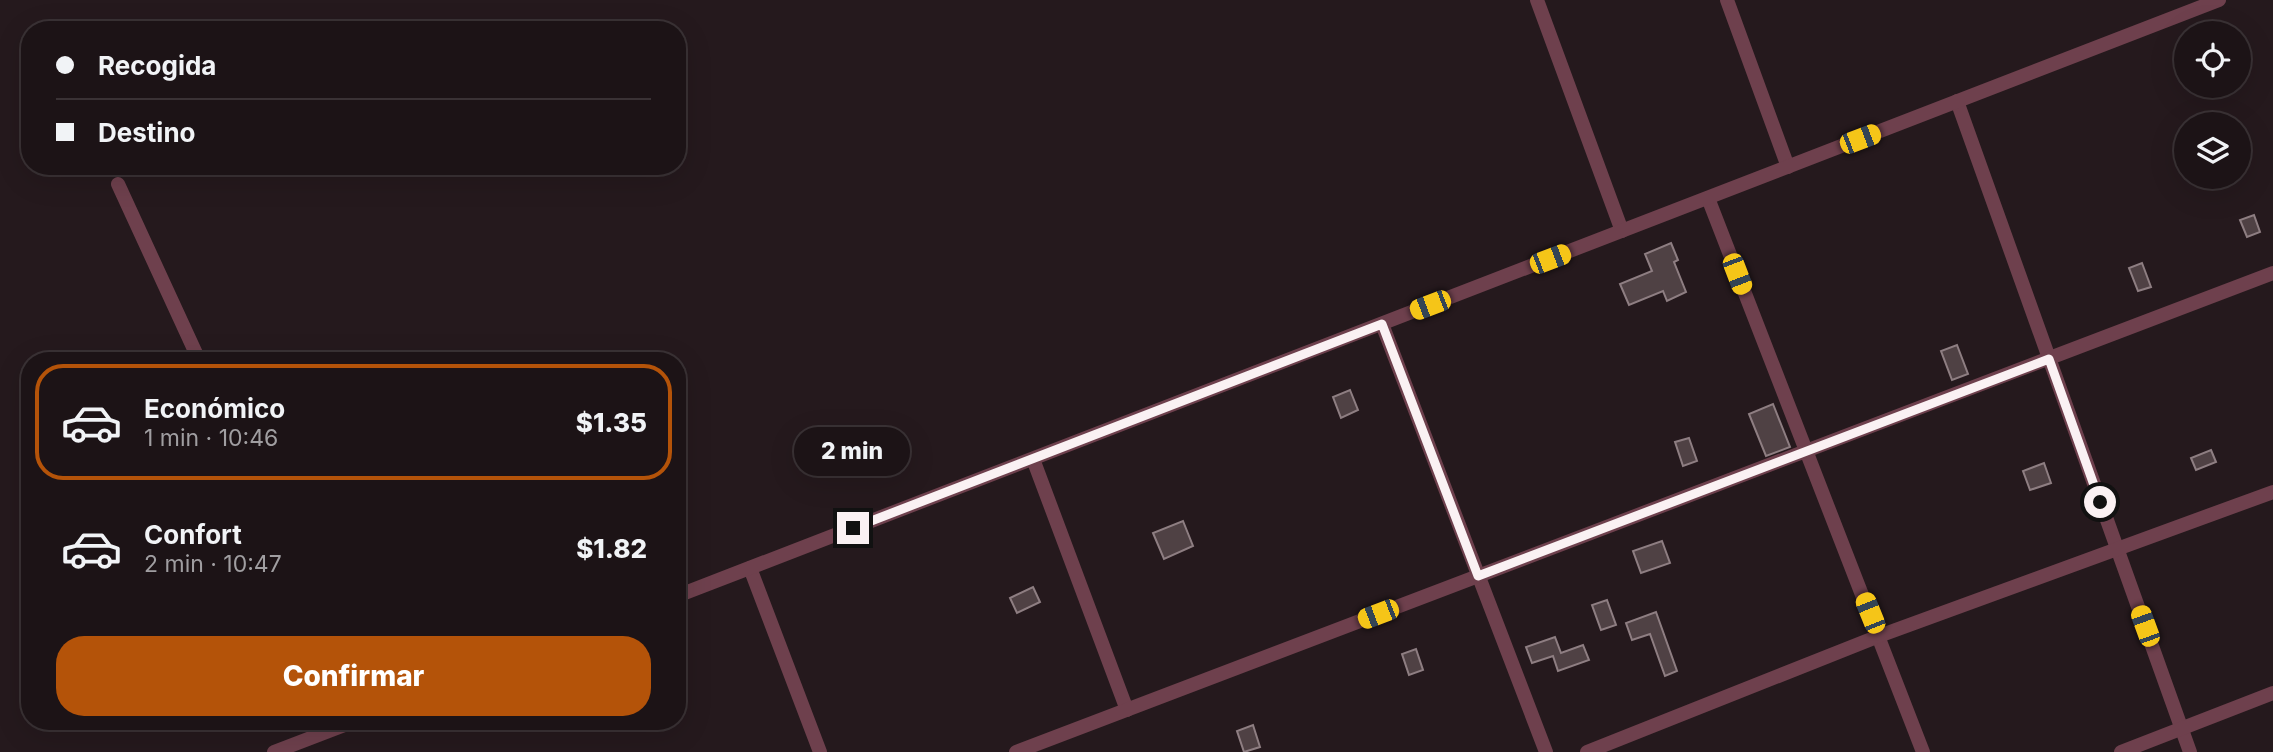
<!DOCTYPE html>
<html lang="es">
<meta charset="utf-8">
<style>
body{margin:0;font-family:Inter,sans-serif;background:#292023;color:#f1f3f6;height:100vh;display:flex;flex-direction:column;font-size:26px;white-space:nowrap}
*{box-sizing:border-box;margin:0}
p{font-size:23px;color:#a09ea1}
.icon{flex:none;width:38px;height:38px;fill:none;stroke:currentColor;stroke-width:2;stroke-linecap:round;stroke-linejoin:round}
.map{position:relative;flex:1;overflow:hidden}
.drawer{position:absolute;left:21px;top:352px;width:665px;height:378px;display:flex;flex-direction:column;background:#1c1316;border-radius:28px;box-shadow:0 7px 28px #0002,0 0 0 2px #3a3235}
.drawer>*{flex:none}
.guide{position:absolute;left:21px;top:21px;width:665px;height:154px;border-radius:28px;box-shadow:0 7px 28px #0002,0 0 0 2px #3a3235;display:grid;align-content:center;height:154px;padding:0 35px;background:#1c1316}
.tools{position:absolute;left:2174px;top:21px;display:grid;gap:14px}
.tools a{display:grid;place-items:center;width:77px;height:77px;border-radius:50%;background:#1c1316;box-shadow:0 7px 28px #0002,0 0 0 2px #3a3235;font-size:35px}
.end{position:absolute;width:32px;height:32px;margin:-16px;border:9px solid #faf1f3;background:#111;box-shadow:0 0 0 4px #111}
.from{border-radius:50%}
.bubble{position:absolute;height:49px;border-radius:24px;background:#1c1316;box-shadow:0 7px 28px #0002,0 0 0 2px #3a3235;font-size:23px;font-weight:800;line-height:49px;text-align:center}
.car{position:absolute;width:21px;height:42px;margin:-21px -10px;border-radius:9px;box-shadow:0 0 5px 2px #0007;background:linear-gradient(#f5c518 24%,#345 0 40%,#f5c518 0 76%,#345 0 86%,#f5c518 0)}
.guide b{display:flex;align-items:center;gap:24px;height:66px;font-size:26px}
.guide b+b{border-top:2px solid #3a3235}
.guide i{width:18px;height:18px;background:#f1f3f6}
ul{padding:12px 0 0;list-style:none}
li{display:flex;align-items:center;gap:21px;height:116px;margin:0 14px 10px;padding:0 21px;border:4px solid transparent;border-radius:28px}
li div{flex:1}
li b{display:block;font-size:26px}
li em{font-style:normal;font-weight:800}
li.active{border-color:#b45309}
li>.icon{width:63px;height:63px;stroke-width:1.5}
.primary-button{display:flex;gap:14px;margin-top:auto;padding:14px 35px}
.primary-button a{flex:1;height:80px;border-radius:28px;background:#b45309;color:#fff;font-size:28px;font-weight:800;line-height:80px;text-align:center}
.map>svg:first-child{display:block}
.building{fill:#4f4144;stroke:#8e7e82;stroke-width:2}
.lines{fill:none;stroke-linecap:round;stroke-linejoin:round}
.street{stroke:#6e404d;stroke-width:14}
.route{stroke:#faf1f3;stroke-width:9}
</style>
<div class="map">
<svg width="2273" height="752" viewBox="0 0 2273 752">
<rect width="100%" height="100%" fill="#25191d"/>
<!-- building -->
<g class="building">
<path d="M2254,215l6,17 -13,5 -7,-17z"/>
<path d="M1671,243l7,17 -4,2 12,30 -19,9 -4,-10 -34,14 -9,-21 32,-13 -7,-17z"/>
<path d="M2142,263l9,24 -13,4 -9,-23z"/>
<path d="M1957,345l11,29 -16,6 -11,-29z"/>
<path d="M1350,390l8,20 -17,8 -8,-21z"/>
<path d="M1773,404l17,43 -24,9 -17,-42z"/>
<path d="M1689,438l8,23 -14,5 -8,-24z"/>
<path d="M2211,450l5,12 -20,8 -5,-12z"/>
<path d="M2044,463l7,20 -21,7 -7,-19z"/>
<path d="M1183,521l10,25 -29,13 -11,-26z"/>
<path d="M1662,541l8,22 -29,10 -8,-22z"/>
<path d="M1033,587l7,15 -23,11 -7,-15z"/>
<path d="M1607,600l9,25 -15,5 -9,-25z"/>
<path d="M1656,612l21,59 -12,5 -15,-42 -18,6 -6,-17z"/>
<path d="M1555,637l6,16 22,-8 6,15 -31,11 -5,-15 -21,7 -6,-16z"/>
<path d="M1416,649l7,21 -14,5 -7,-21z"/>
<path d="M1253,725l7,22 -16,5 -7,-21z"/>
</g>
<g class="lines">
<!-- street -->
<g class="street">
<path d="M1537,0l85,231"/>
<path d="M1727,0l61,167"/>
<path d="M1957,101l233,651"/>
<path d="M118,184l81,176"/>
<path d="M1708,198l215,554"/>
<path d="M1382,324l164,428"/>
<path d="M1033,459l94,251"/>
<path d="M750,568l70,184"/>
<path d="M677,596l1542,-596"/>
<path d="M274,752l81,-31"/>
<path d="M1016,752l1257,-479"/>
<path d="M1587,752l292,-116 394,-144"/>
<path d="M2121,752l152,-59"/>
</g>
</g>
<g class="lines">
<!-- route -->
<path class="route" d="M853,528l529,-204 96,252 571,-217 51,143"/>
</g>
</svg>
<div class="tools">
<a><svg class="icon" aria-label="locate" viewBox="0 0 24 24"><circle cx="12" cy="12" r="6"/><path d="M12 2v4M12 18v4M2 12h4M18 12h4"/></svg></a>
<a><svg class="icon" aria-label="layers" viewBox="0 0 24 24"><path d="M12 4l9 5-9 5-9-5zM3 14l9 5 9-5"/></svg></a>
</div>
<i class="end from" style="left:2100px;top:502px"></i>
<i class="end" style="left:853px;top:528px"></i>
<div class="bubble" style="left:794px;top:427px;width:116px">2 min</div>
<i class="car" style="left:1860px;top:139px;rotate:69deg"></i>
<i class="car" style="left:1550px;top:259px;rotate:69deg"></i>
<i class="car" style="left:1737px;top:274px;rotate:159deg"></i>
<i class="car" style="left:1430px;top:305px;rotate:249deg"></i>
<i class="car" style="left:1870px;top:613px;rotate:338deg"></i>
<i class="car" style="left:1378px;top:614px;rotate:249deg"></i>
<i class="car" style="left:2145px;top:626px;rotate:340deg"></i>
<div class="guide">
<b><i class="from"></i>Recogida</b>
<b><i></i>Destino</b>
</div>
<section class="drawer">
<ul>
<li class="active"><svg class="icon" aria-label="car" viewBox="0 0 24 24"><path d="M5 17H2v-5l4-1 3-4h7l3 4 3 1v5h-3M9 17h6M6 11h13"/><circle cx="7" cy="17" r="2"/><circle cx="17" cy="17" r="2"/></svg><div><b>Económico</b><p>1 min · 10:46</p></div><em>$1.35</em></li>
<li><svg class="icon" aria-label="car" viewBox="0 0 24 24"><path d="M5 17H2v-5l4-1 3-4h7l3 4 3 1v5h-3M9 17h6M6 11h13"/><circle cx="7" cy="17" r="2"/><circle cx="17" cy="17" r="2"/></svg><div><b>Confort</b><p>2 min · 10:47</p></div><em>$1.82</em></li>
</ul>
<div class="primary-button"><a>Confirmar</a></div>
</section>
</div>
